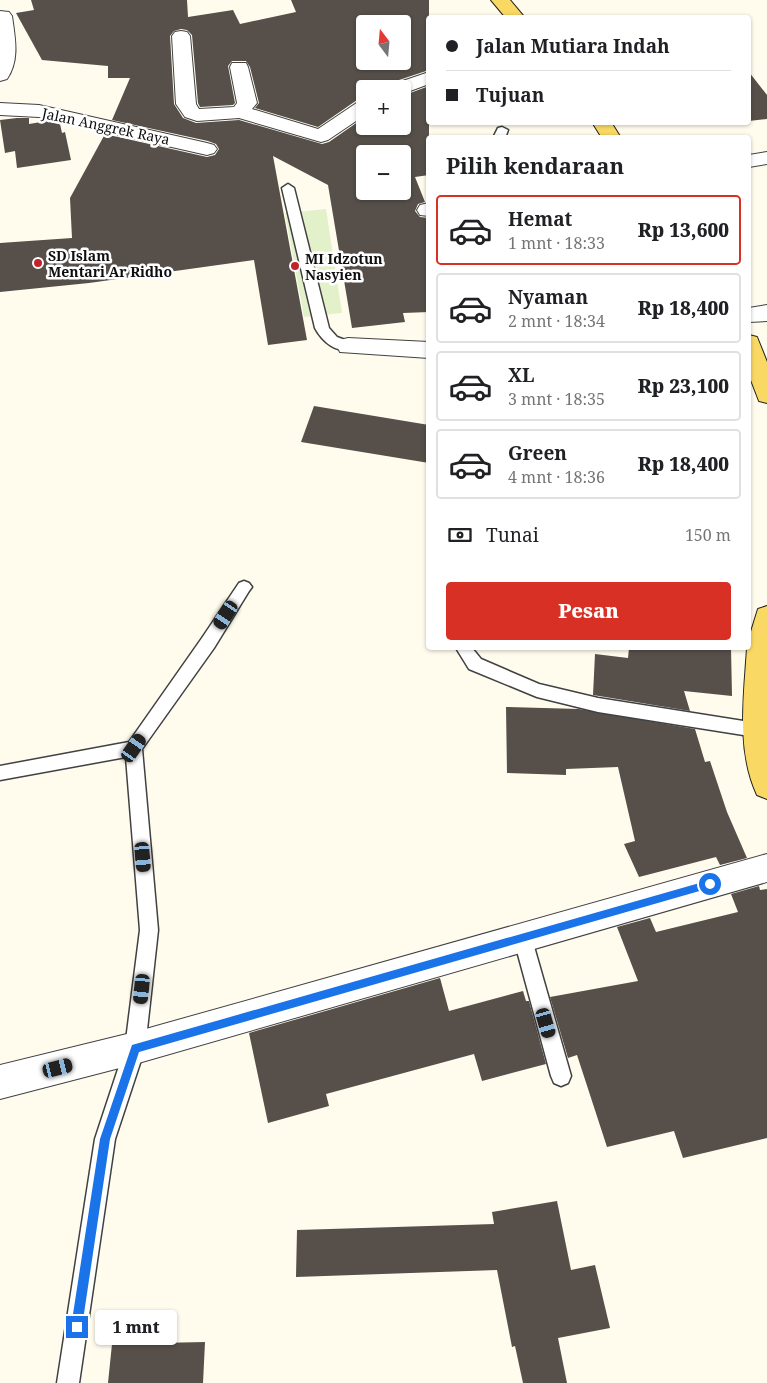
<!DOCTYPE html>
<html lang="id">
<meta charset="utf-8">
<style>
body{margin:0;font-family:"Noto Serif",serif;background:#f2f2f2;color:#202124;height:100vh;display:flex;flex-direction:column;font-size:19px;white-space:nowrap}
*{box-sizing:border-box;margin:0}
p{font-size:16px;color:#757577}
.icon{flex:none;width:28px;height:28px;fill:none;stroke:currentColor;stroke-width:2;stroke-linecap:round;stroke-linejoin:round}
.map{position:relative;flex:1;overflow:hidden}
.details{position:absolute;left:426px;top:135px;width:325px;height:515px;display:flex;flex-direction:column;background:#fff;border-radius:5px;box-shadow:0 1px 4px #0004}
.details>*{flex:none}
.hud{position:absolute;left:426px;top:15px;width:325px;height:110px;border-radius:5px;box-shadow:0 1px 4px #0004;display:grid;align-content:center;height:110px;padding:0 20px;background:#fff}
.needle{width:32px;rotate:344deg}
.fabs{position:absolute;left:356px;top:15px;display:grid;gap:10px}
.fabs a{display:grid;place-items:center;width:55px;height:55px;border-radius:5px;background:#fff;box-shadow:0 1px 4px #0004;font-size:25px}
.end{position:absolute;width:22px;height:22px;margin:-11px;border:6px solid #1a73e8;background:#fff;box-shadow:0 0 0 2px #fff}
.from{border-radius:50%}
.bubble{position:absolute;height:35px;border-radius:5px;background:#fff;box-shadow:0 1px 4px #0004;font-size:16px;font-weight:800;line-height:35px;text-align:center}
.car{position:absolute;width:15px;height:30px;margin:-15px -8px;border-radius:6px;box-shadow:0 0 4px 1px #0007;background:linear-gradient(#222 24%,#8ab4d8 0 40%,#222 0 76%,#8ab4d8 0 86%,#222 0)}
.hud b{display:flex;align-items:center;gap:18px;height:48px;font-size:19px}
.hud b+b{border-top:1px solid #e0e0e0}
.hud i{width:12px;height:12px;background:#202124}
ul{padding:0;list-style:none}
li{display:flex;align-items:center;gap:15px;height:70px;margin:0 10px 8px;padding:0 10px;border:2px solid #e0e0e0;border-radius:5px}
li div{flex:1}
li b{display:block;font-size:19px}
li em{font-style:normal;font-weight:800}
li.on{border-color:#d93025}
li>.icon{width:45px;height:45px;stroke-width:1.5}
h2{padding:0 20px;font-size:22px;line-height:60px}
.pay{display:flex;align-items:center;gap:12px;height:55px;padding:0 20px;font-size:19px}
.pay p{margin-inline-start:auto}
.cta{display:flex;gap:10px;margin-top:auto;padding:10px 20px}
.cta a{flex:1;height:58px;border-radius:5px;background:#d93025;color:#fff;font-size:20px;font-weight:800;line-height:58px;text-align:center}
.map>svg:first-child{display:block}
.pitch{fill:#e2f1ca}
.building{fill:#564f4a;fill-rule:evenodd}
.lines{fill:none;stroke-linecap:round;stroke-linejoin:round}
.lane-casing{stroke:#414141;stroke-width:3}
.street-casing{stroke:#414141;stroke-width:2}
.primary-casing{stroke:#1f1f1f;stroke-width:2}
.lane{fill:#fff;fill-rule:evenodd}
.street{fill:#fff;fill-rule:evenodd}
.primary{fill:#f9d864;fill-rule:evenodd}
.route{fill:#1a73e8}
.poi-dot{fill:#bf2429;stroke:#fff;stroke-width:2}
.labels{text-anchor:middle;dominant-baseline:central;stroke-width:5;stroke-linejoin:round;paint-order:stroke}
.far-street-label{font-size:14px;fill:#0e0e0e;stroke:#fff}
.far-poi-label{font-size:14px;font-weight:bold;fill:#0e0e0e;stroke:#fff;text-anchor:start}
</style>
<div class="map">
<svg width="767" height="1383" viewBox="0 0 767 1383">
<rect width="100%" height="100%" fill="#fffcee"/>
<!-- pitch -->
<path class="pitch" d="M326,209l16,104 -38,4 -19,-104z"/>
<!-- building -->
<g class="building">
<path d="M31,0h156l1,17 45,-7 7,14 56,-12 -5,-12h138v70l-39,13 -3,6h-22v9l-8,2 -39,27 -63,-19 4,-5 -9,-36 -4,-6h-14l-4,5 7,37 -2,2 -33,2 -2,-4 -6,-68 -5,-5 -6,-1 -7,2 -4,5 4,68 9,14 13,5 43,-3 83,24 7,-2 36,-25v9h37v-30l27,-10v89l-14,2 10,25 -7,2 -3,7 5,6 9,1v94l-26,1 2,9 -53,6 -24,-143 -55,-29 34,184 -39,5 -14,-85 -165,23 -89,9v-49l72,-5 -2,-40 35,-64 102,23 8,-2 4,-6 -3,-5 -8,-3 -96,-21 18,-42h-22v-12l-66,-6 -26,-47 18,-3zM365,24h37v37h-37zM365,154h37v37h-37z"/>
<path d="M749,72l18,23v24l-18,2z"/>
<path d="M17,118h12v6l18,-3 13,3 2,9 3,-1 6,28 -54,8 -2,-17 -10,2 -5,-33z"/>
<path d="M314,406l115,19v38l-128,-21z"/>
<path d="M629,648h102l1,48 -48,-5 6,20 -97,-16 2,-41 33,4z"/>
<path d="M506,707l73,2 116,20 10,33 5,-1 17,51 20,46 -27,7 -4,-8 -77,20 -15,-33 11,-3 -17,-74 -52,2v6l-59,-2z"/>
<path d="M759,886l1,4 7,-1v249l-84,20 -9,-27 -67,16 -30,-92 -9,3 -18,-61 88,-16 -21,-54 33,-9 6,14 82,-20 -7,-18z"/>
<path d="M440,978l9,33 74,-20 3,10h3l17,63 -64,17 -8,-27 -148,40 3,12 -61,17 -19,-90z"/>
<path d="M557,1201l14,69 24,-5 15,63 -52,10 9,45h-44l-8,-37 -3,1 -15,-77 -201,7 1,-47 197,-6 -2,-12z"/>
<path d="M205,1342l-2,41h-95l4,-39z"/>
</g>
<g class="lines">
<defs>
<g id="lane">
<path d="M502,127l6,3 -3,8h-12l5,-10z"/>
<path d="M288,184l6,4 35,140 8,9 16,6 2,3 -2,3c-17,5 -31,-8 -38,-21l-33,-140z"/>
<path d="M244,581l5,2 3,4 -3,4 -35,57 -72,101 16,181 -13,118 -30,91 -36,244h-22l38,-244 30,-91 15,-118 -14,-173 -126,23v-14l129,-24 73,-104 37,-55z"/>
<path d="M456,648h16l9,11 58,25 59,14 158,25 6,2 2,5 -2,5 -6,2 -158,-25 -61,-15 -68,-28z"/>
<path d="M522,927l6,3 3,6 40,140 -3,7 -7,3 -7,-3 -3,-7 -38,-140 3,-6z"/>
</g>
<g id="street">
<path d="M0,11l9,1 3,4c3,22 8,44 -5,63l-7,2z"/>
<path d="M181,31l6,1 3,4 6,68 3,5 35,-2 3,-4 -7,-36 2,-4h14l2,4 9,36 -5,6 66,20 40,-27 7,-2v15l-37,25 -7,2 -82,-24 -42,3 -12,-4 -9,-13 -4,-68 3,-4z"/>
<path d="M429,72v12l-27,10v-5h-13l2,-4z"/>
<path d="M0,103l39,2 168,38 7,2 3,4 -3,4 -7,2 -168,-38 -39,-2z"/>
<path d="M767,152v12l-18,3v-12z"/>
<path d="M429,203v13l-9,-1 -3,-5 3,-5z"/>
<path d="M767,305v16l-18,1v-14z"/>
<path d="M348,338l81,4v16l-89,-6 -3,-6 3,-6z"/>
<path d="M767,854v28l-632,182 -135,35v-34l135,-33z"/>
</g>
<g id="primary">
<path d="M491,0h19l15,18h-19z"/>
<path d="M592,122h19l10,16h-19z"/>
<path d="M749,335l8,2 10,25v41l-8,-2 -10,-26z"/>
<path d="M767,606v193l-10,-4c-21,-45 -13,-99 -10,-147h2v-10l9,-29z"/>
</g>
</defs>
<!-- lane casing -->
<use href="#lane" class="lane-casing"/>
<!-- street casing -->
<use href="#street" class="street-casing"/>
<!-- primary casing -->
<use href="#primary" class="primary-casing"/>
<!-- lane -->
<use href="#lane" class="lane"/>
<!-- street -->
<use href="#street" class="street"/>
<!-- primary -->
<use href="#primary" class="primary"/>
</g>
<!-- route -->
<path class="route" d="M710,880l5,4 -5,4 -571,164 -29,87 -28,188 -1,4h-8l-2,-4 29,-188 32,-94z"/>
<!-- markers -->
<g class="poi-dot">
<circle cx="38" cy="263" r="5"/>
<circle cx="295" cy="266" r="5"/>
</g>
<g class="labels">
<!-- far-street labels -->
<g class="far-street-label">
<text transform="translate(106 126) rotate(12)">Jalan Anggrek Raya</text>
</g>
<!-- far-poi labels -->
<g class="far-poi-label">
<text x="48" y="255">SD Islam<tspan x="48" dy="16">Mentari Ar Ridho</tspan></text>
<text x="305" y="258">MI Idzotun<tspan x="305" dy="16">Nasyien</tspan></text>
</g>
</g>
</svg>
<div class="fabs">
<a><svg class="needle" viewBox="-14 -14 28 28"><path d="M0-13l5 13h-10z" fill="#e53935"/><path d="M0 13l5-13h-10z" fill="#757577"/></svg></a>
<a>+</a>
<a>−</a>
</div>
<i class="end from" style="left:710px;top:884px"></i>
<i class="end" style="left:77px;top:1327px"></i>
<div class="bubble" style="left:95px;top:1310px;width:82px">1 mnt</div>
<i class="car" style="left:226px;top:615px;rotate:213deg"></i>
<i class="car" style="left:134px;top:748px;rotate:35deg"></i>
<i class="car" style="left:143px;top:857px;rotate:175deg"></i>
<i class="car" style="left:142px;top:989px;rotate:186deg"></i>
<i class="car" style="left:546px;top:1023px;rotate:164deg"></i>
<i class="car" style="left:58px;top:1068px;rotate:76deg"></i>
<div class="hud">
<b><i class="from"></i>Jalan Mutiara Indah</b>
<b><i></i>Tujuan</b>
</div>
<section class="details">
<h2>Pilih kendaraan</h2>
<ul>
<li class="on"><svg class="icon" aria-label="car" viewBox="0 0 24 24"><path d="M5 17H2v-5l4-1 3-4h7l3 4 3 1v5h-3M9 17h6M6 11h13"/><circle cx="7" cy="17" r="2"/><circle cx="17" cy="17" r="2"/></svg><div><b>Hemat</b><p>1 mnt · 18:33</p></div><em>Rp 13,600</em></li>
<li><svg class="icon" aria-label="car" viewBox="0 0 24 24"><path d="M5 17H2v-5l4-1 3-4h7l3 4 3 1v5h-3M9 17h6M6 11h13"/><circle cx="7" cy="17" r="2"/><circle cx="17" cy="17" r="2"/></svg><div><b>Nyaman</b><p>2 mnt · 18:34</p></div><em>Rp 18,400</em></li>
<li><svg class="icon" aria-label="car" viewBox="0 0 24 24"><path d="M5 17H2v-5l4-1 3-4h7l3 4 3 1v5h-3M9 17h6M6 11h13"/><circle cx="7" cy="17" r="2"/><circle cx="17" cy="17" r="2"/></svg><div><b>XL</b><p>3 mnt · 18:35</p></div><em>Rp 23,100</em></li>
<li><svg class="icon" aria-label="car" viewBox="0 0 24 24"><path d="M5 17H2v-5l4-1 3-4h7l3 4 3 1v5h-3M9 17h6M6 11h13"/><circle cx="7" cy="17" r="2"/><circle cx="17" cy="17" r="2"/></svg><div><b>Green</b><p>4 mnt · 18:36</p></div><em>Rp 18,400</em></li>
</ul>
<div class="pay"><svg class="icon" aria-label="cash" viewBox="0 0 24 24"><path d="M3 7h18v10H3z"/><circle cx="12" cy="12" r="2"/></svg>Tunai<p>150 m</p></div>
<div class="cta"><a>Pesan</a></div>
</section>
</div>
